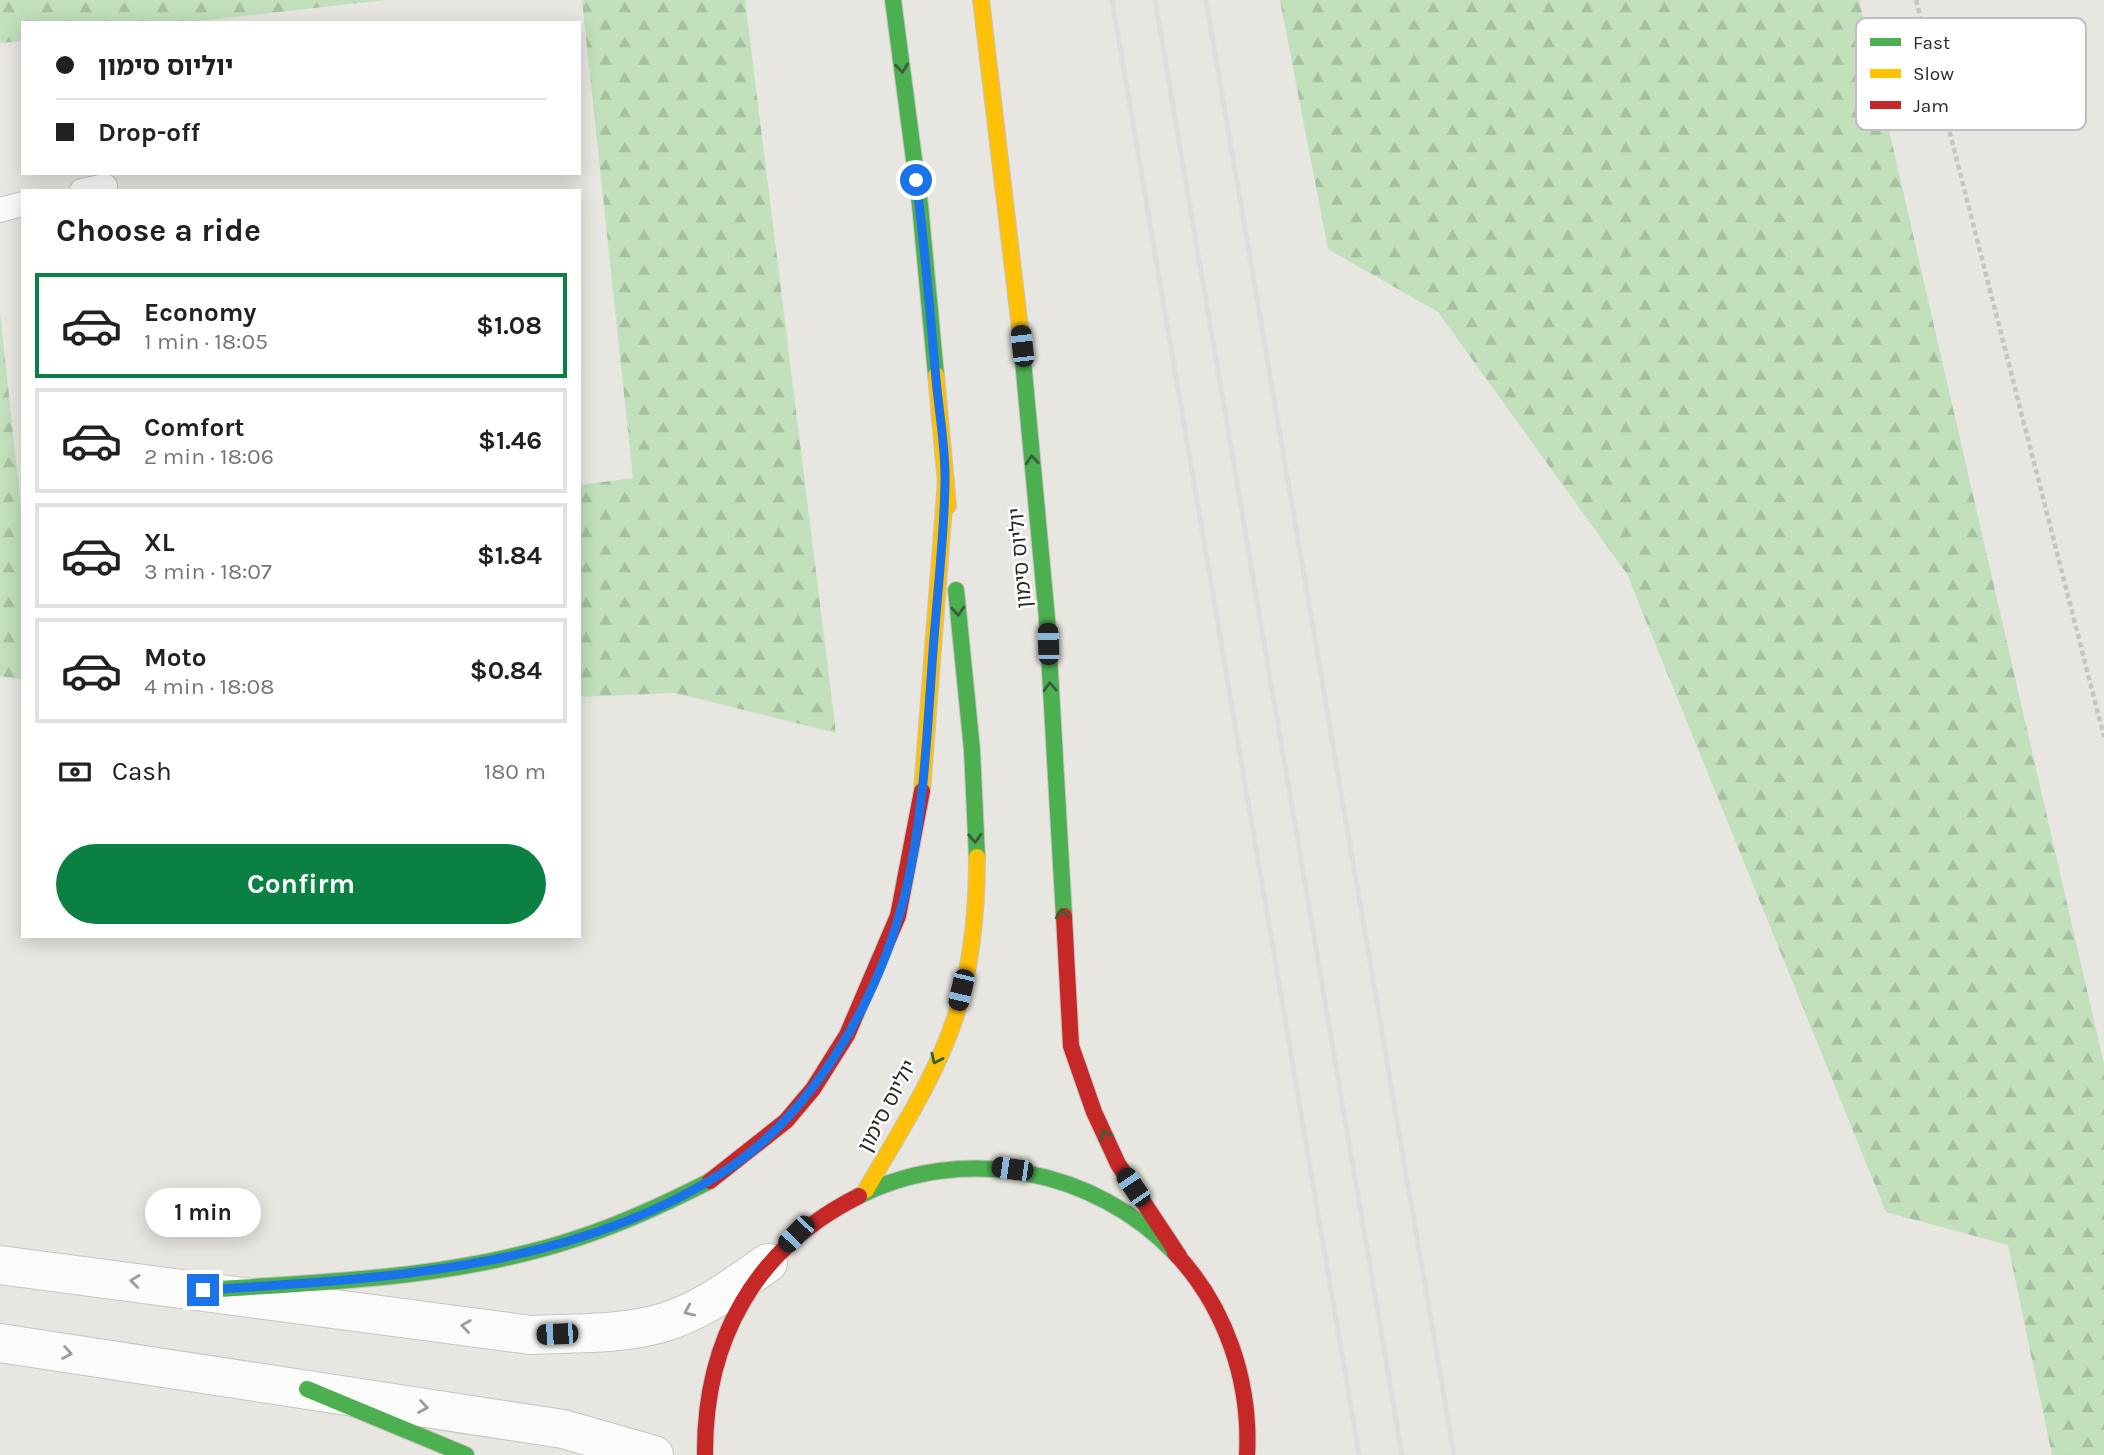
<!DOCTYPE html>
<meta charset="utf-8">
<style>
body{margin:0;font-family:Karla,"Noto Sans Hebrew",sans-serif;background:#f6f6f6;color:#202124;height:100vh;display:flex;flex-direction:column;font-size:26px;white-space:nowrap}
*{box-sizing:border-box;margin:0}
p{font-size:23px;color:#757577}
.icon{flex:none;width:38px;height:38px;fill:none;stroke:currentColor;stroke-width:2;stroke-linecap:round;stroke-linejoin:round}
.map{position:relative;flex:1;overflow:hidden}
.sheet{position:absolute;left:21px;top:189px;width:560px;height:749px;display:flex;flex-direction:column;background:#fff;border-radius:0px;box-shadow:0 4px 18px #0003}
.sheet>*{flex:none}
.hud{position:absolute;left:21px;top:21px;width:560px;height:154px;border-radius:0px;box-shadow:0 4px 18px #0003;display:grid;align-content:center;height:154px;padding:0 35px;background:#fff}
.end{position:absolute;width:32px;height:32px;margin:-16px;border:9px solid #1a73e8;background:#fff;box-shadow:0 0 0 4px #fff}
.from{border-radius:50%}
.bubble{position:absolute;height:49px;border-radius:24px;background:#fff;box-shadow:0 4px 18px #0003;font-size:23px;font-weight:700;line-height:49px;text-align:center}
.car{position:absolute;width:21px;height:42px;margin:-21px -10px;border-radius:9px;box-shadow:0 0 5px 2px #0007;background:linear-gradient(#222 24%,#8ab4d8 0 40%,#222 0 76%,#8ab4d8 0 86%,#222 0)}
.hud b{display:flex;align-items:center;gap:24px;height:66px;font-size:26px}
.hud b+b{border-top:2px solid #e0e0e0}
.hud i{width:18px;height:18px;background:#202124}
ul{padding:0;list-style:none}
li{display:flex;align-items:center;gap:21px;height:105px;margin:0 14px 10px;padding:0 21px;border:4px solid #e0e0e0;border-radius:0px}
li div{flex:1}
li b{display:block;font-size:26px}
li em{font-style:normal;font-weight:700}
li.on{border-color:#0b8043}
li>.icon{width:63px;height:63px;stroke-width:1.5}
h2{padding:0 35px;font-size:32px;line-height:84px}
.pay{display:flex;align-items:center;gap:18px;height:77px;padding:0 35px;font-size:26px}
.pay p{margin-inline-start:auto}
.button{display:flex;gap:14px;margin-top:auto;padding:14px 35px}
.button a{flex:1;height:80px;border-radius:42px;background:#0b8043;color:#fff;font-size:28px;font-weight:700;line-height:80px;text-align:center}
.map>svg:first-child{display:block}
.forest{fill:url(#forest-firs)}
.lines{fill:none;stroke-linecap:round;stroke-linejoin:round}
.lane-casing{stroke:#c5c4c4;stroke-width:26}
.street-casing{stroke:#c5c4c4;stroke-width:40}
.fast-casing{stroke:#c5c4c4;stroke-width:18}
.slow-casing{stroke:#c5c4c4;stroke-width:18}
.jam-casing{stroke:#c5c4c4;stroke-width:18}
.path{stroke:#c5c5c4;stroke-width:4.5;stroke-dasharray:5 3.5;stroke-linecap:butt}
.lane{stroke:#fbfbfa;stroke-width:24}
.street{stroke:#fbfbfa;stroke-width:38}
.fast{stroke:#4caf50;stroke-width:16}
.slow{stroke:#ffc107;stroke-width:16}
.jam{stroke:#c62828;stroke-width:16}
.rail{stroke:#deddde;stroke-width:5}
.oneway{stroke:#385f39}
.oneway2{stroke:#9d9d9c}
.route{stroke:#1a73e8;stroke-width:9}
.labels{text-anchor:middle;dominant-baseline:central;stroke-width:5;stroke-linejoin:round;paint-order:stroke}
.street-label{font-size:21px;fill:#2a2a2a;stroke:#fff}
.key{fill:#fff;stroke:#bfbfbf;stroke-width:2}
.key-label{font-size:19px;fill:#2a2a2a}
</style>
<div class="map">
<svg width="2104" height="1455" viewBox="0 0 2104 1455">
<defs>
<pattern id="forest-firs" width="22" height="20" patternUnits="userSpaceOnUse" patternTransform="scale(1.75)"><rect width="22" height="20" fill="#c2e0bc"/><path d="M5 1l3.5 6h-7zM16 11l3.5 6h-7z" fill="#a7c0a2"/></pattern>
</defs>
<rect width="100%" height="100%" fill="#e7e6e0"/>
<!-- forest -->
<g class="forest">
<path d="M0,0h385l-203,23h-159v18l-23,2z"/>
<path d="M582,0h163l91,733 -161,-40 -96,4v-212l54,-7z"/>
<path d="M1280,0h579l245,1064v391h-52l-44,-210 -122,-33 -259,-638 -189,-262 -110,-63z"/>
<path d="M0,313l23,213v154l-23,-4z"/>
</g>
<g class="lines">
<defs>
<g id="lane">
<path d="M82,191l23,-5"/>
<path d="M0,210l23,-6"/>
</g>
<g id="street">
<path d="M0,1265l531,70c44,-2 91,0 134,-13 38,-12 71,-37 103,-59"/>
<path d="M0,1343l563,86 91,26"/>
</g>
<g id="fast">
<path d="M893,0l27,205 16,170"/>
<path d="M1020,328l27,291 17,297"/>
<path d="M956,590l16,160 5,107"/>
<path d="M859,1196c104,-53 236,-27 316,57"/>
<path d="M203,1290c124,-8 256,-12 375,-52 46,-15 89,-35 132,-57"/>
<path d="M307,1389l159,66"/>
</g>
<g id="slow">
<path d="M981,0l39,328"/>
<path d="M936,375l12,131"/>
<path d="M922,791l24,-311"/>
<path d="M866,1190c32,-56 69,-111 89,-172 17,-52 22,-107 22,-161"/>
</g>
<g id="jam">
<path d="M1064,916l7,130 23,66 24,52 61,92"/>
<path d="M710,1181l76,-60 27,-32 34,-54 51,-119 24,-125"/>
<path d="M1175,1253c51,54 76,129 72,202"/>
<path d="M705,1455c-1,-115 50,-207 154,-259"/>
</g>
</defs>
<!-- lane casing -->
<use href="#lane" class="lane-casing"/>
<!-- street casing -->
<use href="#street" class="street-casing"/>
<!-- fast casing -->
<use href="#fast" class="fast-casing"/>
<!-- slow casing -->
<use href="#slow" class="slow-casing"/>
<!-- jam casing -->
<use href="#jam" class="jam-casing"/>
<!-- path -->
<path class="path" d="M1916,0l188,737"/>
<!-- lane -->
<use href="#lane" class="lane"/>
<!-- street -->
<use href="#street" class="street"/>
<!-- fast -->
<use href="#fast" class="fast"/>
<!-- slow -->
<use href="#slow" class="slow"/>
<!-- jam -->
<use href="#jam" class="jam"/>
<!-- rail -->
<g class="rail">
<path d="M1112,0l247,1455"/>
<path d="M1155,0l247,1455"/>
<path d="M1206,0l248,1455"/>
</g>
</g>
<!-- one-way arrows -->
<defs><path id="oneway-chevron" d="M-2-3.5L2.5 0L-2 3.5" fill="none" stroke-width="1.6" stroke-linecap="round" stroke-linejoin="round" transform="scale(1.75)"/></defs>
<g class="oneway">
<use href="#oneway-chevron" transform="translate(902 68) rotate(83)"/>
<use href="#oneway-chevron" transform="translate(1032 460) rotate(-95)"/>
<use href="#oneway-chevron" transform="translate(958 611) rotate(85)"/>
<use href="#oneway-chevron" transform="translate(1050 687) rotate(-93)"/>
<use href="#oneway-chevron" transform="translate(975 838) rotate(87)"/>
<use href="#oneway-chevron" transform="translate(1062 914) rotate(-94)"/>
<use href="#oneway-chevron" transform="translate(936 1059) rotate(115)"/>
<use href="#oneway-chevron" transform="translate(1105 1135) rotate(-115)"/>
</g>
<g class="oneway2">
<use href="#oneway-chevron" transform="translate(135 1281) rotate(-173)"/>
<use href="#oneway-chevron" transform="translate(689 1311) rotate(156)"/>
<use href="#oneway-chevron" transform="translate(466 1326) rotate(-172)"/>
<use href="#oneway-chevron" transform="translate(67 1353) rotate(9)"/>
<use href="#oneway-chevron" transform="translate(423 1407) rotate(9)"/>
</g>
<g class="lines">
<!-- route -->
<path class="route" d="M203,1290c175,-11 367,-20 519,-117 93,-60 158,-176 184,-283 18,-77 21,-159 27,-239 4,-55 11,-112 12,-168 1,-34 -6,-70 -9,-104 -6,-66 -11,-133 -20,-199"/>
</g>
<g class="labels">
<!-- street labels -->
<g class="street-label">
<text transform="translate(1020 558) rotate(-95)">יוליוס סימון</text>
<text transform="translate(887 1106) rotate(-62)">יוליוס סימון</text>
</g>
</g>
<!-- legend -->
<rect x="1856" y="18" width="230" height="112" rx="10" class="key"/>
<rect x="1870" y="38" width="31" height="8" fill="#4caf50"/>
<rect x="1870" y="69" width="31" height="9" fill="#ffc107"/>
<rect x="1870" y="101" width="31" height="8" fill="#c62828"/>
<g class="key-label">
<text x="1913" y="49">Fast</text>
<text x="1913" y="80">Slow</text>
<text x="1913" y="112">Jam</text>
</g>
</svg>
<i class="end from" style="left:916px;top:180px"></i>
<i class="end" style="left:203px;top:1290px"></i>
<div class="bubble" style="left:145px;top:1188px;width:116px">1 min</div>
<i class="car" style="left:1022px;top:346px;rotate:354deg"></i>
<i class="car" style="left:1048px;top:644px;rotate:358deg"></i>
<i class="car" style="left:961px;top:990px;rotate:193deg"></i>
<i class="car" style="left:1012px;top:1169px;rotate:278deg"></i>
<i class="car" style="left:1133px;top:1187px;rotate:326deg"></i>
<i class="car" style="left:796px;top:1234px;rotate:224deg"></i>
<i class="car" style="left:557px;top:1334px;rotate:268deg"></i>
<div class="hud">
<b><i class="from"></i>יוליוס סימון</b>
<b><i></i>Drop-off</b>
</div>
<section class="sheet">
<h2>Choose a ride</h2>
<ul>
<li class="on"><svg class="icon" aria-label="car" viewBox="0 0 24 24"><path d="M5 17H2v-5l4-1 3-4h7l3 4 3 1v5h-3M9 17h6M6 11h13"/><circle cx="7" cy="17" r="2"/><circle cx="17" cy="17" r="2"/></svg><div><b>Economy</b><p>1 min · 18:05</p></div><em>$1.08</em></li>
<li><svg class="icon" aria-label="car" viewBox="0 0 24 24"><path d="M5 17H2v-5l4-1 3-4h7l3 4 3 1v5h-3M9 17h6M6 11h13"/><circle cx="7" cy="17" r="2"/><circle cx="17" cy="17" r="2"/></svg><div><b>Comfort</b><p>2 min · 18:06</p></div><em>$1.46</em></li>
<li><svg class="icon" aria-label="car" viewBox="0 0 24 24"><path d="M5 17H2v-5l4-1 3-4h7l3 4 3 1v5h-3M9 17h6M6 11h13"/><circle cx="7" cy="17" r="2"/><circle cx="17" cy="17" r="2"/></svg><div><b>XL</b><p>3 min · 18:07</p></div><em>$1.84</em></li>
<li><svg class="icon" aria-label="car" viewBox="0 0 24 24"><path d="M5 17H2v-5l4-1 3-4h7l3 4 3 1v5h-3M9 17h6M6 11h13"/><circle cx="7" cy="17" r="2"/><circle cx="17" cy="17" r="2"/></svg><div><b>Moto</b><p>4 min · 18:08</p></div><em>$0.84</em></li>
</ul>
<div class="pay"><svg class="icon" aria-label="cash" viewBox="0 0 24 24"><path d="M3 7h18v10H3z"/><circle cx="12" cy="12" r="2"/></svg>Cash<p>180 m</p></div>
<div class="button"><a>Confirm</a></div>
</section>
</div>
